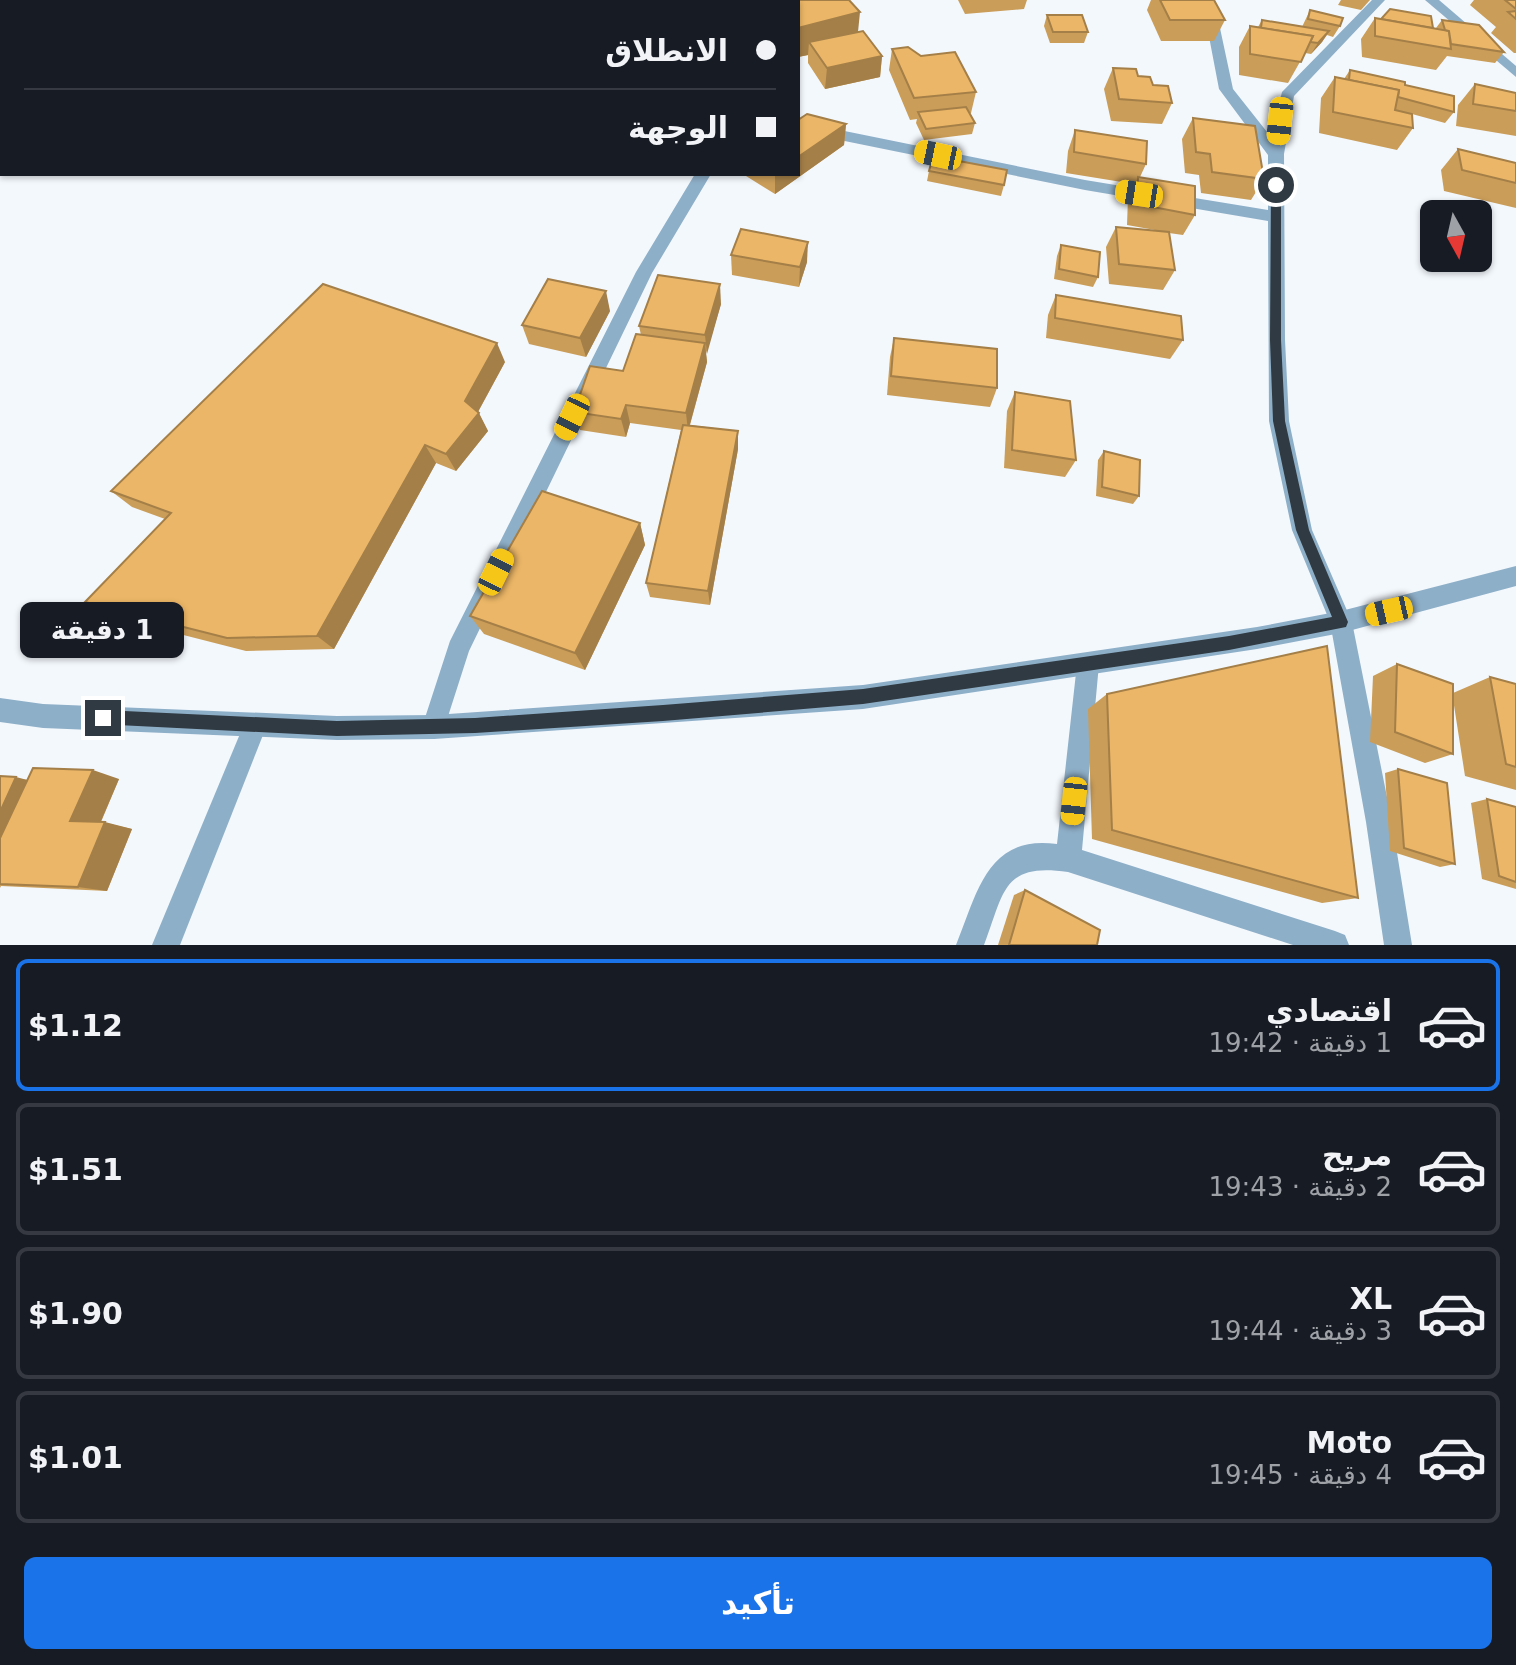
<!DOCTYPE html>
<html lang="ar">
<meta charset="utf-8">
<style>
body{margin:0;font-family:"DejaVu Sans","Noto Sans Arabic",sans-serif;background:#20242c;color:#f1f3f6;direction:rtl;height:100vh;display:flex;flex-direction:column;font-size:30px;white-space:nowrap}
*{box-sizing:border-box;margin:0}
p{font-size:26px;color:#9ea1a6}
.icon{flex:none;width:44px;height:44px;fill:none;stroke:currentColor;stroke-width:2;stroke-linecap:round;stroke-linejoin:round}
.map{position:relative;height:945px;overflow:hidden;direction:ltr}
.side{display:flex;flex-direction:column;background:#171b24;flex:1}
.side>*{flex:none}
.top-card{position:absolute;left:0px;top:0px;width:800px;height:176px;box-shadow:0 2px 6px #0004;direction:rtl;display:grid;align-content:center;height:176px;padding:0 24px;background:#171b24}
.needle{width:52px;rotate:172deg}
.controls{position:absolute;left:1420px;top:200px;display:grid;gap:16px}
.controls a{display:grid;place-items:center;width:72px;height:72px;border-radius:12px;background:#171b24;box-shadow:0 2px 6px #0004;font-size:40px}
.end{position:absolute;width:36px;height:36px;margin:-18px;border:10px solid #303a42;background:#fff;box-shadow:0 0 0 4px #fff}
.from{border-radius:50%}
.bubble{position:absolute;height:56px;border-radius:12px;background:#171b24;box-shadow:0 2px 6px #0004;font-size:26px;font-weight:800;line-height:56px;text-align:center;direction:rtl}
.car{position:absolute;width:24px;height:48px;margin:-24px -12px;border-radius:10px;box-shadow:0 0 6px 2px #0007;background:linear-gradient(#f5c518 24%,#345 0 40%,#f5c518 0 76%,#345 0 86%,#f5c518 0)}
.top-card b{display:flex;align-items:center;gap:28px;height:76px;font-size:30px}
.top-card b+b{border-top:2px solid #363941}
.top-card i{width:20px;height:20px;background:#f1f3f6}
ul{padding:14px 0 0;list-style:none}
li{display:flex;align-items:center;gap:24px;height:132px;margin:0 16px 12px;padding:0 8px;border:4px solid #363941;border-radius:12px}
li div{flex:1}
li b{display:block;font-size:30px}
li em{font-style:normal;font-weight:800}
li.selected{border-color:#1a73e8}
li>.icon{width:72px;height:72px;stroke-width:1.5}
.primary-button{display:flex;gap:16px;margin-top:auto;padding:16px 24px}
.primary-button a{flex:1;height:92px;border-radius:12px;background:#1a73e8;color:#fff;font-size:32px;font-weight:800;line-height:92px;text-align:center}
.map>svg:first-child{display:block}
.lines{fill:none;stroke-linecap:round;stroke-linejoin:round}
.minor{fill:#8eafc8;fill-rule:evenodd}
.tertiary{fill:#8eafc8;fill-rule:evenodd}
.wall{fill:#ca9d59}
.shaded-wall{fill:#a47f48}
.building{fill:#ebb667;stroke:#a47f48;stroke-width:2}
.route{fill:#303a42}
</style>
<div class="map">
<svg width="1516" height="945" viewBox="0 0 1516 945">
<rect width="100%" height="100%" fill="#f3f8fd"/>
<g class="lines">
<!-- minor -->
<g class="minor">
<path d="M460,0h13l1,2h-13z"/>
<path d="M1202,0h12l19,89 38,48 11,-45 90,-92h13l-91,96 -10,58 1,186 4,81 23,109 40,92 40,200 20,123h-28l-18,-123 -36,-200 -38,-92 -23,-109 -1,-200 -183,-31 -265,-54 -22,-1v-10l22,1 265,54 183,30v-55l-49,-66z"/>
<path d="M1425,0h14l77,66v11z"/>
<path d="M0,84h2l-2,10z"/>
<path d="M695,174h16l-59,99 -183,378 -27,84 -8,4 -8,-4 -4,-8 28,-86 186,-369z"/>
<path d="M1088,653l8,3 3,8 -17,186 253,81 10,4 4,10h-56l-225,-73c-66,-10 -64,21 -84,73h-28c21,-51 31,-111 101,-101l20,-180 3,-8z"/>
<path d="M255,713l8,4 4,8 -87,220h-28l95,-228z"/>
</g>
<!-- tertiary -->
<path class="tertiary" d="M1516,566v20l-175,47 -84,16 -394,60 -429,30 -97,1 -294,-12 -43,-6v-24l43,6 294,12 97,-1 429,-30 394,-58 84,-16z"/>
</g>
<!-- wall -->
<g class="wall">
<path d="M540,0h66v2h-65z"/>
<path d="M958,0h69l-3,9 -59,5z"/>
<path d="M1151,0h63l11,20 -11,21h-53l-14,-31z"/>
<path d="M1341,0h29l-9,10 -23,-5z"/>
<path d="M1474,0h42v53h-2l-23,-20 5,-6 -26,-22z"/>
<path d="M798,2l60,30 24,24 -2,21 -55,12 -17,-26v-8l-10,2z"/>
<path d="M1310,10l30,16 -7,11 -6,-2 -5,7 -11,12 -6,-1 -17,30 -49,-8v-28l11,-21 8,1 4,-7 40,7z"/>
<path d="M1047,15l41,17 -4,11h-34l-6,-17z"/>
<path d="M1375,18l61,10 6,-8 62,32 -9,11 -48,-7 -11,14 -74,-13 -1,-18z"/>
<path d="M892,49l84,43 -5,21h-1l5,10 -3,11 -48,6 -8,-17 1,-4 -7,1 -21,-50z"/>
<path d="M1113,68l25,8 15,9 19,18 -10,21 -51,-3 -7,-32z"/>
<path d="M1350,70l55,15 49,27 -9,11 -33,-9 1,14 -16,22 -78,-17 2,-35 14,-21 9,2z"/>
<path d="M1475,84l41,9v43l-60,-10 2,-21z"/>
<path d="M1193,118l71,61 -13,21 -50,-7 -2,-18 -14,-2 -3,-34z"/>
<path d="M846,124l-2,21 -69,49 -29,-18v-2h52z"/>
<path d="M1075,130l71,34 -6,13 55,38 -12,20 -14,-2 6,37 -12,20 -54,-6 -3,-37 10,-20 50,5 -39,-7 1,-28 6,-13 -68,-11 2,-22z"/>
<path d="M1458,149l58,14v45l-72,-17 -3,-21z"/>
<path d="M948,159l56,26 -3,11 -74,-15 2,-10z"/>
<path d="M1061,245l37,32 -5,10 -39,-8 3,-23z"/>
<path d="M731,255l76,7 -8,25 -67,-12z"/>
<path d="M1056,295l127,45 -13,19 -124,-21 2,-23z"/>
<path d="M721,304l-15,50 1,8 -17,63 48,6v18l-28,156 -60,-8 -4,-14 35,-153 -51,-7 -4,14 -46,-7 -6,-18 49,-41 18,-36 -2,-9z"/>
<path d="M610,311l-24,46 -57,-13 -7,-19z"/>
<path d="M894,338l103,50 -7,19 -103,-12 3,-38z"/>
<path d="M505,362l-27,50 10,19 -32,40 -20,-8 -102,186 -88,2 -137,-35 -24,-14 80,-83 -33,-12 -21,-16z"/>
<path d="M1015,392l61,68 -11,17 -61,-9 3,-57z"/>
<path d="M1104,451l35,45 -6,8 -37,-8 2,-36z"/>
<path d="M640,523l5,22 -60,125 -101,-36 -14,-18z"/>
<path d="M1397,664l56,29 37,-16 26,7v106l-51,-14 -12,-77v55l-28,9 -55,-21 3,-66z"/>
<path d="M1107,694l251,204 -36,5 -230,-64 -4,-130z"/>
<path d="M1398,769l57,95 -15,3 -50,-16 -5,-78z"/>
<path d="M0,776l28,4 91,-1 -18,43 31,7 -25,62 -106,-5 -1,2z"/>
<path d="M1487,799l29,8v82l-34,-10 -11,-76z"/>
<path d="M1025,890l72,55h-99l16,-50z"/>
</g>
<!-- shaded-wall -->
<g class="shaded-wall">
<path d="M753,0h18v2h-25z"/>
<path d="M860,12l-3,30h-48l-1,13 -10,2v-29z"/>
<path d="M1329,31l-7,11 -11,12 7,-11z"/>
<path d="M882,56l-2,21 -55,12 2,-21z"/>
<path d="M846,124l-2,21 -69,49v-20h23v-17z"/>
<path d="M808,242l-1,20 -8,25 1,-20z"/>
<path d="M720,284l1,20 -14,50 -2,-19z"/>
<path d="M606,291l4,20 -24,46 -6,-19z"/>
<path d="M497,343l8,19 -31,57 -9,-18z"/>
<path d="M705,343l2,19 -19,69 -2,-18z"/>
<path d="M626,405l4,18 -4,14 -5,-18z"/>
<path d="M479,413l9,18 -32,40 -10,-17z"/>
<path d="M738,431v18l-28,156 -2,-14z"/>
<path d="M425,445l11,18 -102,186 -17,-13z"/>
<path d="M640,523l5,22 -60,125 -10,-17z"/>
<path d="M93,770l26,9 -21,49 -28,-7z"/>
<path d="M16,777l30,8 -46,99v-72z"/>
<path d="M105,822l27,7 -25,62 -29,-4z"/>
</g>
<!-- building -->
<g class="building">
<path d="M551,0h47l-5,2h-39z"/>
<path d="M681,0h72l-7,2h-64z"/>
<path d="M799,0h50l11,12 -62,16v-26h-8z"/>
<path d="M1160,0h54l11,20h-55z"/>
<path d="M1505,0h11v9z"/>
<path d="M1390,9l41,7 2,12 -52,-9z"/>
<path d="M1310,10l33,8 -3,8 -32,-7z"/>
<path d="M1516,11v8l-8,-7z"/>
<path d="M1047,15h35l6,17h-35z"/>
<path d="M1375,18l74,13 2,18 -76,-13z"/>
<path d="M1262,20l67,11 -11,12 -8,-1 3,-6 -52,-8z"/>
<path d="M1442,20l37,5 25,27 -53,-8 -2,-13 -4,-1z"/>
<path d="M1250,26l63,10 -12,26 -51,-8z"/>
<path d="M863,31l19,25 -55,12 -18,-26z"/>
<path d="M908,47l13,9 34,-4 21,40 -62,6 -22,-49z"/>
<path d="M1113,68l23,1 2,7 12,1 3,8 15,1 4,17 -53,-4z"/>
<path d="M1350,70l55,12v3l49,11v16l-56,-15 1,-7 -50,-10z"/>
<path d="M1335,77l64,13 -4,20 17,4 1,14 -80,-16z"/>
<path d="M1475,84l41,9v18l-43,-7z"/>
<path d="M966,107l9,16 -49,6 -8,-17z"/>
<path d="M807,114l39,10 -48,33v-37z"/>
<path d="M1193,118l62,8 9,53 -52,-7 -2,-18 -14,-2z"/>
<path d="M1075,130l72,11 -1,23 -72,-12z"/>
<path d="M935,149l15,3 -2,7 59,11 -3,15 -75,-14z"/>
<path d="M1458,149l58,14v20l-54,-13z"/>
<path d="M1138,177l57,9v29l-58,-11z"/>
<path d="M1116,227l53,5 6,38 -56,-6z"/>
<path d="M741,229l67,13 -8,25 -69,-12z"/>
<path d="M1061,245l39,7 -2,25 -39,-8z"/>
<path d="M658,275l62,9 -15,51 -66,-9z"/>
<path d="M548,279l58,12 -26,47 -58,-13z"/>
<path d="M323,284l174,59 -32,58 14,12 -33,41 -21,-9 -108,191 -90,2 -142,-36 86,-89 -60,-22z"/>
<path d="M1056,295l125,21 2,24 -128,-22z"/>
<path d="M636,334l69,9 -19,70 -60,-8 -5,14 -47,-7 16,-46 33,5z"/>
<path d="M894,338l103,11v39l-106,-12z"/>
<path d="M1015,392l55,9 6,59 -64,-10z"/>
<path d="M683,425l55,6 -30,160 -62,-8z"/>
<path d="M1104,451l36,9 -1,36 -37,-9z"/>
<path d="M542,491l98,32 -65,130 -105,-37z"/>
<path d="M1327,646l31,252 -246,-68 -5,-136z"/>
<path d="M1397,664l56,20v70l-58,-22z"/>
<path d="M1490,677l26,7v83l-10,-3z"/>
<path d="M33,768l60,2 -23,51 35,1 -27,65 -78,-3v-46z"/>
<path d="M1398,769l49,14 8,81 -51,-16z"/>
<path d="M0,776l16,1 -16,35z"/>
<path d="M1487,799l29,8v75l-17,-6z"/>
<path d="M1025,890l75,40 -3,15h-88z"/>
</g>
<!-- route -->
<path class="route" d="M1276,182l5,3v155l4,81 24,109 39,92 -2,5 -117,23 -366,54 -200,17 -188,12 -138,3 -239,-12v-11l5,-3 234,11 138,-3 188,-13 200,-16 366,-53 103,-19 -36,-87 -23,-109 -3,-81 1,-155z"/>
</svg>
<div class="controls">
<a><svg class="needle" viewBox="-14 -14 28 28"><path d="M0-13l5 13h-10z" fill="#e53935"/><path d="M0 13l5-13h-10z" fill="#9ea1a6"/></svg></a>
</div>
<i class="end from" style="left:1276px;top:185px"></i>
<i class="end" style="left:103px;top:718px"></i>
<div class="bubble" style="left:20px;top:602px;width:164px">1 دقيقة</div>
<i class="car" style="left:1280px;top:121px;rotate:186deg"></i>
<i class="car" style="left:938px;top:155px;rotate:282deg"></i>
<i class="car" style="left:1139px;top:194px;rotate:279deg"></i>
<i class="car" style="left:572px;top:417px;rotate:206deg"></i>
<i class="car" style="left:496px;top:572px;rotate:26deg"></i>
<i class="car" style="left:1389px;top:611px;rotate:257deg"></i>
<i class="car" style="left:1074px;top:801px;rotate:186deg"></i>
<div class="top-card">
<b><i class="from"></i>الانطلاق</b>
<b><i></i>الوجهة</b>
</div>
</div>
<section class="side">
<ul>
<li class="selected"><svg class="icon" aria-label="car" viewBox="0 0 24 24"><path d="M5 17H2v-5l4-1 3-4h7l3 4 3 1v5h-3M9 17h6M6 11h13"/><circle cx="7" cy="17" r="2"/><circle cx="17" cy="17" r="2"/></svg><div><b>اقتصادي</b><p>1 دقيقة · 19:42</p></div><em>$1.12</em></li>
<li><svg class="icon" aria-label="car" viewBox="0 0 24 24"><path d="M5 17H2v-5l4-1 3-4h7l3 4 3 1v5h-3M9 17h6M6 11h13"/><circle cx="7" cy="17" r="2"/><circle cx="17" cy="17" r="2"/></svg><div><b>مريح</b><p>2 دقيقة · 19:43</p></div><em>$1.51</em></li>
<li><svg class="icon" aria-label="car" viewBox="0 0 24 24"><path d="M5 17H2v-5l4-1 3-4h7l3 4 3 1v5h-3M9 17h6M6 11h13"/><circle cx="7" cy="17" r="2"/><circle cx="17" cy="17" r="2"/></svg><div><b>XL</b><p>3 دقيقة · 19:44</p></div><em>$1.90</em></li>
<li><svg class="icon" aria-label="car" viewBox="0 0 24 24"><path d="M5 17H2v-5l4-1 3-4h7l3 4 3 1v5h-3M9 17h6M6 11h13"/><circle cx="7" cy="17" r="2"/><circle cx="17" cy="17" r="2"/></svg><div><b>Moto</b><p>4 دقيقة · 19:45</p></div><em>$1.01</em></li>
</ul>
<div class="primary-button"><a>تأكيد</a></div>
</section>
